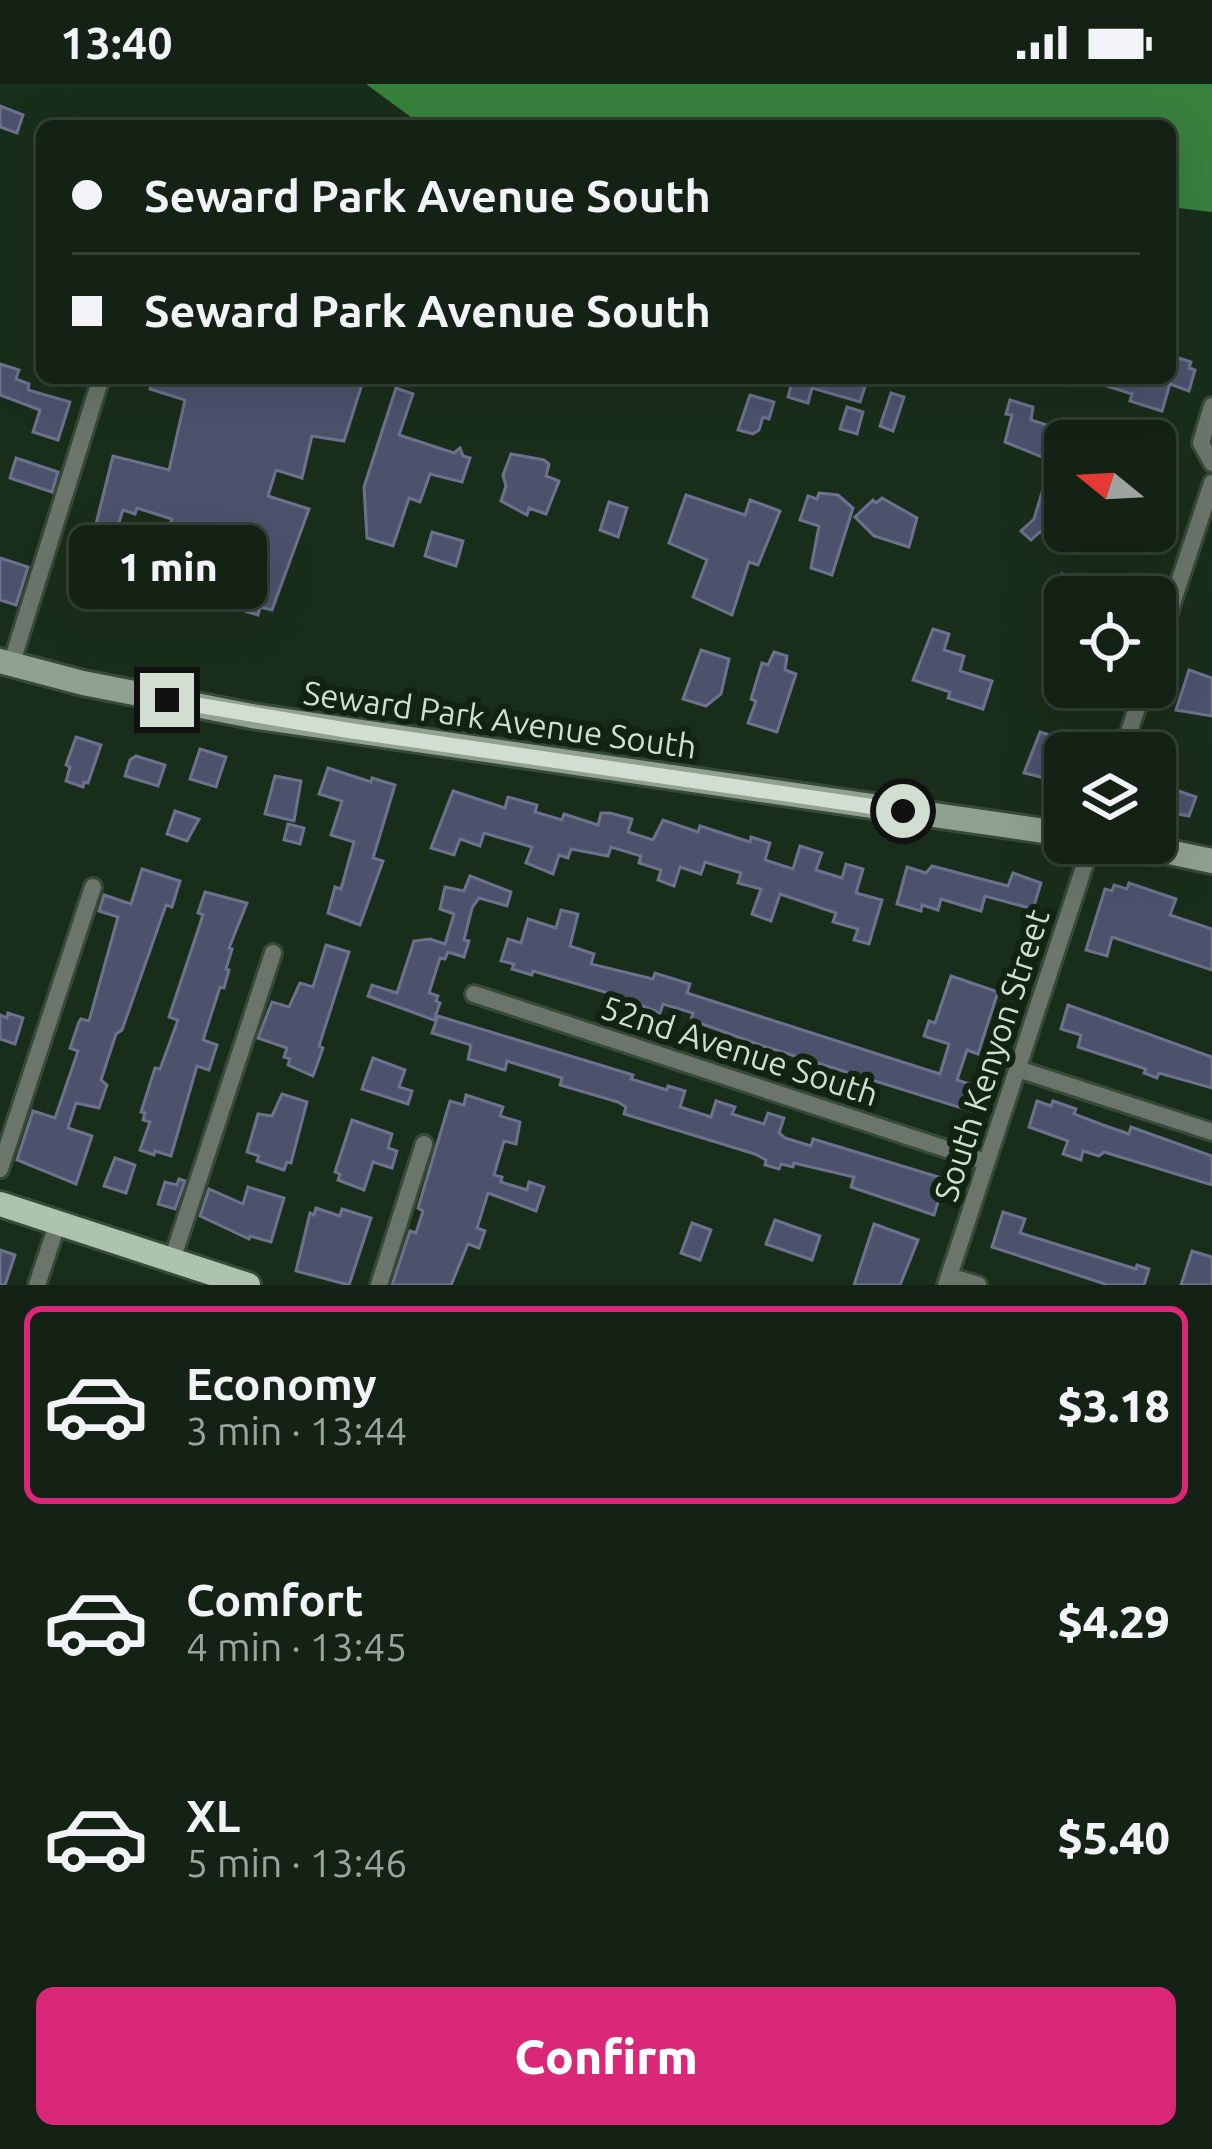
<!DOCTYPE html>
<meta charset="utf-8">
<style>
body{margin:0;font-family:Ubuntu,sans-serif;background:#1c2a1d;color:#f1f3f6;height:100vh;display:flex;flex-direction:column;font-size:45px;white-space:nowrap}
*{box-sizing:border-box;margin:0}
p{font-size:39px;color:#9da4a0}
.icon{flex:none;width:66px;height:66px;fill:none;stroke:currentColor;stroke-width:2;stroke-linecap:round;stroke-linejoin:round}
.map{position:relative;height:1201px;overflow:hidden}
.details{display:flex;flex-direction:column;background:#132214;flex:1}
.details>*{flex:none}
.guide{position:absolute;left:36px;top:36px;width:1140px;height:264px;border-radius:18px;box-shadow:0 12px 48px #0002,0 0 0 3px #323f34;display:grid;align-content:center;height:264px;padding:0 36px;background:#132214}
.needle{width:78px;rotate:288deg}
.controls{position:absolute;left:1044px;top:336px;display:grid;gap:24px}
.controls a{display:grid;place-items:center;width:132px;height:132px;border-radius:18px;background:#132214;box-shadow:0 12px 48px #0002,0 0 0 3px #323f34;font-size:60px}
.end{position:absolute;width:54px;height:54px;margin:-27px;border:15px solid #d1ded1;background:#111;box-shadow:0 0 0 6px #111}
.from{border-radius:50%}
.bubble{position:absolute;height:84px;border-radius:18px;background:#132214;box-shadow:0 12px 48px #0002,0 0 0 3px #323f34;font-size:39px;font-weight:800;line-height:84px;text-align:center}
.guide b{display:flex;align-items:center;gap:42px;height:114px;font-size:45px}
.guide b+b{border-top:3px solid #323f34}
.guide i{width:30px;height:30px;background:#f1f3f6}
ul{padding:21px 0 0;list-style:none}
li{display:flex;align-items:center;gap:36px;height:198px;margin:0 24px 18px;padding:0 12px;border:6px solid transparent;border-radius:18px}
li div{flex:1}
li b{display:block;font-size:45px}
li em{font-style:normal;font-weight:800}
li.active{border-color:#db2777}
li>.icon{width:108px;height:108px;stroke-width:1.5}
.action{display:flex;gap:24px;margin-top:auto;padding:24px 36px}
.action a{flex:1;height:138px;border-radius:18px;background:#db2777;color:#fff;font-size:48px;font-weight:800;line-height:138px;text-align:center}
.status{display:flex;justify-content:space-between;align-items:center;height:84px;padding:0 60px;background:#132214;direction:ltr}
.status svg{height:33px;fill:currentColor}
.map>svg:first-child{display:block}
.water{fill:#37813d}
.building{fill:#4c526c;stroke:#6c718e;stroke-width:3;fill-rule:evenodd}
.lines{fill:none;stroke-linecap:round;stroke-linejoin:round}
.street-casing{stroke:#364a37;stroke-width:22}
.secondary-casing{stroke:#364a37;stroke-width:30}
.primary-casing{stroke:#364a37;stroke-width:30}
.street{stroke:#6b756b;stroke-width:16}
.secondary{stroke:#91a191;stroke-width:24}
.primary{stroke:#aec3ae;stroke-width:24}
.route{stroke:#d1ded1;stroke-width:15}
.labels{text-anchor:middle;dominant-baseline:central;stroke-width:12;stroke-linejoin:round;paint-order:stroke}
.street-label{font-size:33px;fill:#d1ded1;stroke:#102411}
</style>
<div class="status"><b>13:40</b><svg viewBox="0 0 49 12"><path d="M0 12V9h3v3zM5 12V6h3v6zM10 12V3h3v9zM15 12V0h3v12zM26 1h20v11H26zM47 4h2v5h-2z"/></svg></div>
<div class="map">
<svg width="1212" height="1201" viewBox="0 0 1212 1201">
<rect width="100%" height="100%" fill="#192e1a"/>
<!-- water -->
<path class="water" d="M366,0h846v128l-42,-5v-81h-747z"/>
<!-- building -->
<g class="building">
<path d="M0,22l23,9 -6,18 -17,-6z"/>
<path d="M1170,271l21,7 -2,6 6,2 -6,21 -19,-7 -8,27 -32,-10 2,-7 -41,-13v-3h79z"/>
<path d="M0,280l19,6 -3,9 13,5 -1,6 42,12 -12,38 -25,-8 7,-22 -40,-15z"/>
<path d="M154,294h210l-20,63 -32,-5 -10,42 -26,-8 -8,26 41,13 -37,101 -12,-3 -2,8 -96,-30 -1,5 -83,-21 10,-35 5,2 20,-80 56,14 16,-70 -35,-11zM137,424l35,11 -10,30 -48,-12 9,-27 12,4z"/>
<path d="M793,294h75l-8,24 -48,-14 -4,15 -20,-6z"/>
<path d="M396,304l17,6 -14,41 55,18 6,-5 3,8 7,2 -8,24 -32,-8 -10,28 -11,-4 -16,48 -26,-8 -3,-51z"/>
<path d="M891,309l13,4 -11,34 -13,-5z"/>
<path d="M750,311l24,7 -5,17 -6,-2 -4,13 -6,4 -15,-4z"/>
<path d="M1010,316l23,7 -2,13 22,7 -4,14 13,4 1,5 -9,12 -49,-20 7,-27 -6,-1z"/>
<path d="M847,323l16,5 -6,22 -17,-5z"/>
<path d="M1155,367l19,6 -7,22 -12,-4z"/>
<path d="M511,370l33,6 5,4 -3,12 13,5 -13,33 -17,-6 -2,7 -26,-14 5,-15 -3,-11z"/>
<path d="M16,374l42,14 -6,20 -42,-14z"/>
<path d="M1052,396l13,4v41l-4,11 -21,-4 -9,8 -10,-9 13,-12 9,-30 5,1z"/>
<path d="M819,409l19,2 15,13 -21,67 -21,-7 8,-42 -19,-6 8,-24 9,3z"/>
<path d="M686,411l59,20 5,-15 30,11 -22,54 -9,-3 -17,53 -39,-18 14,-37 -38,-17z"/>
<path d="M882,414l35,20 -8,29 -35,-11 -19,-19 18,-17 3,3z"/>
<path d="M609,418l18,6 -9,29 -18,-7z"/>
<path d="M432,448l31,9 -7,25 -31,-10z"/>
<path d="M0,474l28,9 -12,38 -16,-5z"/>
<path d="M1062,490l3,1v67l-18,-6 4,-11 -5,-2z"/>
<path d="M933,545l16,5 -5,16 20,6 -4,15 32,10 -9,28 -35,-11 2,-6 -37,-12z"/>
<path d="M701,566l28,9 -8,35 -15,12 -23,-7z"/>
<path d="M774,568l13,4 -2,14 11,4 -19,58 -29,-9 8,-22 -5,-2 11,-36 6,2z"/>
<path d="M1189,586l23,8v38l-36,-6z"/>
<path d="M1040,648l16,5 -5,15 14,4v27l-41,-10z"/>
<path d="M76,653l25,8 -13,38 -4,-1 -1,5 -17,-6 4,-14 -4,-2z"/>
<path d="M200,665l26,8 -10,30 -26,-8z"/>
<path d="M136,672l29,9 -7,21 -33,-10 5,-16z"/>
<path d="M328,684l43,14 1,-4 23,7 -22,73 10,3 -23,64 -32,-12 7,-26 6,2 13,-47 -23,-7 11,-34 -23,-7z"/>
<path d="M275,692l26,5 -7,40 -29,-7z"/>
<path d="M1155,699l41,14 -7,19 -23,-4 2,-4 -13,-4z"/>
<path d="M453,707l52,17 3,-11 29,8 -2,7 27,8 2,-6 34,11 3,-12h9l22,6 -4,13 25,8 10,-20 35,12 2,-6 50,16 1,-5 19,6 -5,17 28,9 7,-23 22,7 -6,17 26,8 4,-14 17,5 -7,24 26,7 -13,44 -15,-4 4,-11 -25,-7 3,-9 -56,-19 -9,27 -19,-7 9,-25 -23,-6 3,-10 -36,-11 -4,12 -21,-7 -6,19 -16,-6 3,-10 -22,-7 2,-7 -30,-9 -3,9 -37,-7 -3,9 -9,-3 -6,19 -27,-11 6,-16 -48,-14 -4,13 -20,-7 -6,16 -23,-7z"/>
<path d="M175,727l24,8 -12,22 -20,-7z"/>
<path d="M288,740l16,4 -4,16 -16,-4z"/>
<path d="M932,782l76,20 5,-13 28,10 -8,26 -48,-13 -4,15 -40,-12 -3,11 -16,-5 -1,6 -24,-7 10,-37 19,6z"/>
<path d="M142,785l38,12 -8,26 -6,-2 -44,125 -6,4 -15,46 6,5 -8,23 -23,-5 -8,25 24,8 -16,48 -59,-24 16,-49 22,7 23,-67 -8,-3 9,-26 2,-3 8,2 29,-104 -19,-6 5,-16 27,9z"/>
<path d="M470,792l41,16 -4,14 -28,-8 -7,10 -8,32 5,1 -5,16 -16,-5 -3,7 -5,-1 -11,35 9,3 -2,5 4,2 -6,17 -66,-24 4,-11 25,8 17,-52 16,-2 15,5 9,-30 -14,-5 5,-22 19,4z"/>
<path d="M1129,799l47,16 -6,16 42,14v41l-100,-33 -5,19 -21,-6 19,-61 7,2 2,-6 13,4z"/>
<path d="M205,808l42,11 -18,45 3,1 -6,20 3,1 -5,18 -4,-1 -17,53 14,5 -8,25 -12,-4 -26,90 -16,-5 -1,4 -14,-5 10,-28 -7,-2 2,-7 -4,-1 14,-44 5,1 18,-49 -9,-3 34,-102 -5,-2z"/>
<path d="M561,826l17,4 -8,32 24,8 -3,10 62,15 2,-6 35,11 -3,9 253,81 9,-30 -25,-8 5,-15 6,2 16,-47 47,16 -20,62 -11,-4 -10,30 22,7 -8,24 -208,-65 -72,-26 2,-7 -30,-9 -3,9 -45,-18 -82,-24 -1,4 -20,-6 2,-5 -13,-3 7,-22 13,4 7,-24 28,9z"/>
<path d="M326,861l23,7 -30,94 4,2 -10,28 -25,-11 2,-6 -6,-2 3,-9 -29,-10 14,-36 17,5 11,-24 13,4z"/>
<path d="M1068,921l144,52v31l-53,-15 -2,5 -13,-5 2,-4 -68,-22 3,-12 -20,-6z"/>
<path d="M8,929l15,5 -8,26 -15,-5v-24l7,3z"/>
<path d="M438,932l195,59 -2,4 36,11 1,-4 17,5 -5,16 31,10 5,-16 19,6 -3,7 32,10 4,-11 16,5 -5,15 6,5 26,8 2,-7 132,40 -11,36 -83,-28 3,-10 -60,-14 -1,4 -12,-3 -2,5 -14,-4 1,-5 -11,-6 -131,-40 2,-7 -8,-5 -58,-17 2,-7 -55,-17 -2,9 -37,-11 3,-14 -39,-12z"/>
<path d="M373,974l32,12 -6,17 13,4 -4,13 -46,-15z"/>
<path d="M282,1010l25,8 -16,61 -4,-1 -3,8 -27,-9 2,-5 -12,-4 11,-38 14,2z"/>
<path d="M466,1011l37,12 -3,9 20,6 -4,22 -12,-3 -10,34 8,2 -1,5 26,8 2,-8 15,5 -8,24 -48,-18 -11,35 8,3 -6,17 -11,-4 -17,41h-59l18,-54 6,2 7,-22 -5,-3 32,-107 14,4z"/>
<path d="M1037,1017l14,5 2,-5 23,8 -2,5 29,11 26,9 2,-7 81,29v29l-108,-33 -5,4 -16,-5 -2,9 -18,-6 5,-13 -39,-14z"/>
<path d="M352,1036l40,14 -4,14 9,3 -5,17 -19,-6 -9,28 -26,-10 2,-6 -5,-2z"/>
<path d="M115,1074l20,7 -9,28 -22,-7z"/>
<path d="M179,1095l6,2 -10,28 -17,-5 7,-22 12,3z"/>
<path d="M248,1103l36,11 -13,44 -21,-6 -1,3 -49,-23 9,-27 34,15z"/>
<path d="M316,1124l24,8 2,-7 29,9 -22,67 -53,-14 14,-58 4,2z"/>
<path d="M1003,1128l22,7 -5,14 116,36 1,-4 12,4 -5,16h-36l-116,-38z"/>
<path d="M775,1136l45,16 -8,24 -46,-16z"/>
<path d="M692,1139l19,7 -11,30 -19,-7z"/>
<path d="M874,1140l44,16 -18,45h-46z"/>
<path d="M0,1166l15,5 -10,30h-5z"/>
<path d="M1192,1167l20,6v28h-31z"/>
</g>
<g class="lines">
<defs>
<g id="street">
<path d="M1212,322l-11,37 11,20"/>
<path d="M1155,571l57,-172"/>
<path d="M11,581l90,-287"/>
<path d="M1122,669l22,-66"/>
<path d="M474,910l512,168"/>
<path d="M1018,985l194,63"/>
<path d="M0,1085l93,-282"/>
<path d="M172,1176l101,-307"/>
<path d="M949,1192l29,9"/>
<path d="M37,1201l21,-63"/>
<path d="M379,1201l45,-141"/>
<path d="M946,1201l146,-442"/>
</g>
<g id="secondary">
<path d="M0,577l83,22 169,33 813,118"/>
<path d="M1126,759l86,18"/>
</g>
<path id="primary" d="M0,1120l248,81"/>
</defs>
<!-- street casing -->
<use href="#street" class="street-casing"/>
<!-- secondary casing -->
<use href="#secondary" class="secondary-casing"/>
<!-- primary casing -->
<use href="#primary" class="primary-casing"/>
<!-- street -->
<use href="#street" class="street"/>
<!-- secondary -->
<use href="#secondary" class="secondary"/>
<!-- primary -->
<use href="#primary" class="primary"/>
</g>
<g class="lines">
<!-- route -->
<path class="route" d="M167,616l185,31 551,80"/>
</g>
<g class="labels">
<!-- street labels -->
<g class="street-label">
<text transform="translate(500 635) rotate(8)">Seward Park Avenue South</text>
<text transform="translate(740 966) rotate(18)">52nd Avenue South</text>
<text transform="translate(991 971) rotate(-72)">South Kenyon Street</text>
</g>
</g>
</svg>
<div class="controls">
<a><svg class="needle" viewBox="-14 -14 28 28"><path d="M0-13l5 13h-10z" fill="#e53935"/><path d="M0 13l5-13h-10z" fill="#9da4a0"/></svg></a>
<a><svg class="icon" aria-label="locate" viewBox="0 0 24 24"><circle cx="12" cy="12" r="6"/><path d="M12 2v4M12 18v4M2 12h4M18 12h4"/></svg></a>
<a><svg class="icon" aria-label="layers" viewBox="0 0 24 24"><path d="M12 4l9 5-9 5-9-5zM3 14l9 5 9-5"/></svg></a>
</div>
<i class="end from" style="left:903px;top:727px"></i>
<i class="end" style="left:167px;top:616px"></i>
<div class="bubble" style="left:69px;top:441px;width:198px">1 min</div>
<div class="guide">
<b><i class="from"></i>Seward Park Avenue South</b>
<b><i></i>Seward Park Avenue South</b>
</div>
</div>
<section class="details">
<ul>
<li class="active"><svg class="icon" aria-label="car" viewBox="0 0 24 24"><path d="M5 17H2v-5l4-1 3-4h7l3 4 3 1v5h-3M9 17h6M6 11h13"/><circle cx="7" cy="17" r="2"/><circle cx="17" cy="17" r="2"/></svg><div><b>Economy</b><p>3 min · 13:44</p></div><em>$3.18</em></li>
<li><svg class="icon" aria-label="car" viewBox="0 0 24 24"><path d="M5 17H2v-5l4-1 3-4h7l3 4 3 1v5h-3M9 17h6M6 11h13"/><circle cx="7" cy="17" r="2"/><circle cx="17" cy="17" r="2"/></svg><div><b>Comfort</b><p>4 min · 13:45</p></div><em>$4.29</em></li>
<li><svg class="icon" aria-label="car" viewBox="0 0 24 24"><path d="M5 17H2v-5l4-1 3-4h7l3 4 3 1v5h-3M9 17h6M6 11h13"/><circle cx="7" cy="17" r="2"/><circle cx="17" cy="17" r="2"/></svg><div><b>XL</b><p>5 min · 13:46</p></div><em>$5.40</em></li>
</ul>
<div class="action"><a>Confirm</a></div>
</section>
